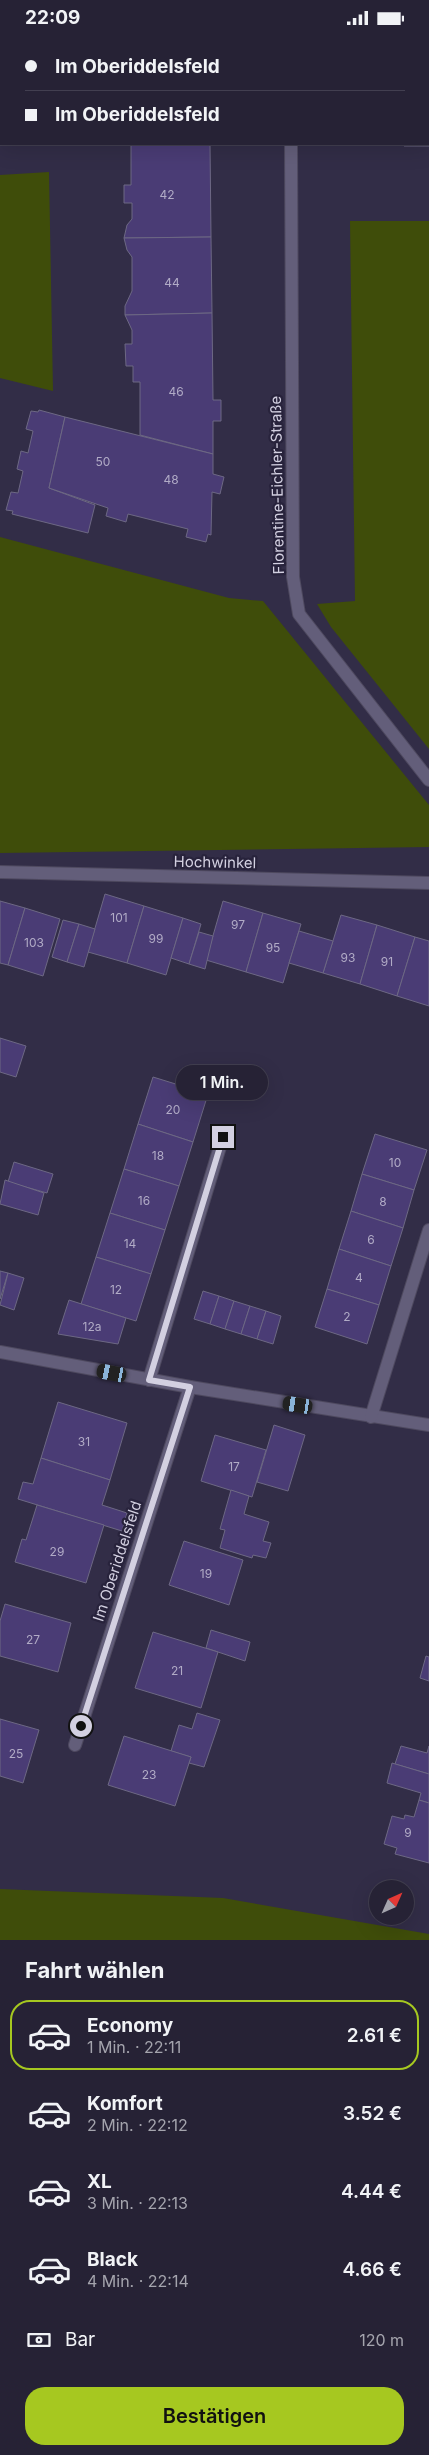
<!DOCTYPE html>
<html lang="de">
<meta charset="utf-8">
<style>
body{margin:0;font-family:Inter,sans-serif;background:#2e2a3d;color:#f1f3f6;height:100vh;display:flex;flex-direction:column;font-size:19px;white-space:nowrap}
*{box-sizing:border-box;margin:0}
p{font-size:16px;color:#a4a4ad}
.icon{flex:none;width:28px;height:28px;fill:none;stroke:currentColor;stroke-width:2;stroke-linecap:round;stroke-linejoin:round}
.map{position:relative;height:1905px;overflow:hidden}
.side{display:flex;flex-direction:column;background:#262235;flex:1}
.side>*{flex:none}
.banner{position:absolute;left:0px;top:0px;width:430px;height:110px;box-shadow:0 5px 20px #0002,0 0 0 1px #423f50;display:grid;align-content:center;height:110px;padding:0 25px;background:#262235}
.needle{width:32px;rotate:45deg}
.fabs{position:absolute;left:369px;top:1845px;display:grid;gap:10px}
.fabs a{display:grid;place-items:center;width:45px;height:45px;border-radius:50%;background:#262235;box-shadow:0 5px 20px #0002,0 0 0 1px #423f50;font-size:25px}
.end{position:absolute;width:22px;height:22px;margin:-11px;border:6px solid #d3d0e1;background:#111;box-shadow:0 0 0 2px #111}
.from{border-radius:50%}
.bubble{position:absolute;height:35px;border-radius:18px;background:#262235;box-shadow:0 5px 20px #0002,0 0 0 1px #423f50;font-size:16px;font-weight:600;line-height:35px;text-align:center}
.car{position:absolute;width:15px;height:30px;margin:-15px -8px;border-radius:6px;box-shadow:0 0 4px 1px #0007;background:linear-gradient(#222 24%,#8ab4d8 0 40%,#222 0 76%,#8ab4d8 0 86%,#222 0)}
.banner b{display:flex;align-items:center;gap:18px;height:48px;font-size:19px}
.banner b+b{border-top:1px solid #423f50}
.banner i{width:12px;height:12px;background:#f1f3f6}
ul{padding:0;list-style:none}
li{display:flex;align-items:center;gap:15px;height:70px;margin:0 10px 8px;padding:0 15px;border:2px solid transparent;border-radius:20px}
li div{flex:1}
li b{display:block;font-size:19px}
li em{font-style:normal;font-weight:600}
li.current{border-color:#a6c820}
li>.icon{width:45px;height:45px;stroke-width:1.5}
h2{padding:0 25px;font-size:22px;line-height:60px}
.pay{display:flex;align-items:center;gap:12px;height:55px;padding:0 25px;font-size:19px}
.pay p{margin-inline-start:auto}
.cta{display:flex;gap:10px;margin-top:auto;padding:10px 25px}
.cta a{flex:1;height:58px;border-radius:20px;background:#a6c820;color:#111;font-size:20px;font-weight:600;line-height:58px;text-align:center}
.status{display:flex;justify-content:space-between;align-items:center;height:35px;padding:0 25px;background:#262235;direction:ltr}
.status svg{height:14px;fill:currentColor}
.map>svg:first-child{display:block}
.green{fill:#3f4d0a}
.building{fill:#4a3c75;stroke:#6d6884}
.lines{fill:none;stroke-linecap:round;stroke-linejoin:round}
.minor-casing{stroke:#4e495f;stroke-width:14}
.minor{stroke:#635e7a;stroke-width:12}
.route{stroke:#d3d0e1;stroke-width:6}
.labels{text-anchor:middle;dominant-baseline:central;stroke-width:4.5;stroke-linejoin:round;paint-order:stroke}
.number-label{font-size:12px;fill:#b1abc6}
.street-label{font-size:15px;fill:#d3d0e1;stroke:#28233c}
</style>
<div class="status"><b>22:09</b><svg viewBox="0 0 49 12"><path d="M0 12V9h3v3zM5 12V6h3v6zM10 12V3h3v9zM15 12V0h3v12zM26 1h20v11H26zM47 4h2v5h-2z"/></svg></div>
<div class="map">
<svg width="429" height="1905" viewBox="0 0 429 1905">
<rect width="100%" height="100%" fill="#322d47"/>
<!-- green -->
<g class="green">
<path d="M49,137l4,218v1l-53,-13v-203z"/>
<path d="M350,186h79v528l-98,-122 -14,-23 38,-3z"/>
<path d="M0,502l229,61 34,3 166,204v42l-429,6z"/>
<path d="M0,1854l223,9 206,36v6h-429z"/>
</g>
<!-- building -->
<g class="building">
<path d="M0,0h54l1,1h-54l-1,19z"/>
<path d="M429,22v89h-25v-2h25z"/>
<path d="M124,109h86l1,93 -87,1 3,-13 5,-6v-16h-8v-18h7v-41z"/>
<path d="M211,202l1,76 -87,2v-9l7,-15v-34l-5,-7 -3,-12z"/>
<path d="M212,278l1,87h8v21h-8v33l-73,-19v-53h-7v-16h-7l-1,-22h7v-14l-7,-15z"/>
<path d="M39,375l26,7 -16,71 46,17 -7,28 -76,-19 1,-3 -7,-1 5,-18 7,1 5,-22 -6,-2 4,-18 7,2 5,-22 -7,-2 5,-18 7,1z"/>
<path d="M65,382l148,37v20l11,3 -4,17 -8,-2 -1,43 -3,-1 -2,8 -20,-5 2,-8 -60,-15 -2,8 -20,-6 2,-8 -59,-20z"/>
<path d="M105,859l39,12 -17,57 -39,-11z"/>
<path d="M0,866l25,7 -17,57 -8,-2z"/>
<path d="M223,866l40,12 -17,59 -40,-12z"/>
<path d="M144,871l39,12 -17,57 -39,-12z"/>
<path d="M25,873l35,11 -17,57 -35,-11z"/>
<path d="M263,878l38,11 -18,59 -37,-11z"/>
<path d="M341,880l36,10 -17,59 -37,-11z"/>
<path d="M183,883l18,6 -12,40 -18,-6z"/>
<path d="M63,885l16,4 -12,38 -15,-5z"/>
<path d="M79,889l16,5 -11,38 -17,-5z"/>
<path d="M377,890l38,12 -18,59 -37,-12z"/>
<path d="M299,896l34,10 -10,32 -34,-10z"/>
<path d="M199,897l14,4 -8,33 -16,-5z"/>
<path d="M415,902l14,4v65l-32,-10z"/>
<path d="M0,1003l26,8 -10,31 -16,-5z"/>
<path d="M153,1042l55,17 -15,48 -55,-18z"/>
<path d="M138,1089l55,18 -14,44 -55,-17z"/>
<path d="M375,1099l52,16 -13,40 -52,-16z"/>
<path d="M14,1127l39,12 -6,19 -39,-11z"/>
<path d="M124,1134l55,17 -14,44 -55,-17z"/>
<path d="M362,1139l52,16 -11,38 -52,-17z"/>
<path d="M5,1145l39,13 -6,22 -38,-11z"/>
<path d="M351,1176l52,17 -12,38 -52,-17z"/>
<path d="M110,1178l55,17 -14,44 -55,-17z"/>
<path d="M339,1214l52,17 -12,39 -52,-16z"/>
<path d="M96,1222l55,17 -15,47 -55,-17z"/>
<path d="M0,1236l8,2 -8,26z"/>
<path d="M8,1238l16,5 -10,32 -14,-5z"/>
<path d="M327,1254l52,16 -12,39 -52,-17z"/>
<path d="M203,1256l16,5 -9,28 -16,-5z"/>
<path d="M219,1261l15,5 -9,28 -15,-5z"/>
<path d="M69,1265l57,18 -8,26 -60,-10z"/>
<path d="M234,1266l16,5 -9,28 -16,-5z"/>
<path d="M250,1271l16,5 -9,28 -16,-5z"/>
<path d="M266,1276l15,5 -8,28 -16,-5z"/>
<path d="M58,1367l69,21 -17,57 -69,-22z"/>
<path d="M274,1390l31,10 -17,56 -31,-9z"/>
<path d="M215,1400l51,15 -14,47 -51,-16z"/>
<path d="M41,1423l69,22 -8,25 25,8 -5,18 -104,-32 5,-17 10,2z"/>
<path d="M231,1455l18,6 -5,18 25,8 -6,19 8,2 -5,15 -13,-3 -1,3 -32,-10 5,-18 -5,-1z"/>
<path d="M37,1470l67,20 -18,58 -71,-21 7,-23 4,1z"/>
<path d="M184,1506l59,19 -14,45 -60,-20z"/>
<path d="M5,1569l66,19 -13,49 -58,-16v-35z"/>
<path d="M211,1595l39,12 -5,19 -39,-13z"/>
<path d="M153,1597l65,20 -17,56 -66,-20z"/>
<path d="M426,1621l3,1v24l-9,-3z"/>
<path d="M197,1678l23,7 -16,47 -15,-4 2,-6 -20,-6 8,-26 13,4z"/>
<path d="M0,1684l39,11 -16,53 -23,-7z"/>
<path d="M124,1701l67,21 -16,49 -67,-21z"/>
<path d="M401,1711l26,7 2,-7v28l-34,-10z"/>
<path d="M392,1728l37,11v29l-10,-3 2,-7 -34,-10z"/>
<path d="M419,1765l10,3v60l-34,-9 2,-6 -13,-4 8,-28 12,3 1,-4 9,2z"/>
</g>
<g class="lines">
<defs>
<g id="minor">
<path d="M290,0v1"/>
<path d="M291,109l2,433 6,37 130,166"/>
<path d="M0,837l429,11"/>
<path d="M0,1317l190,35 239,38"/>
<path d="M149,1345l74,-243"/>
<path d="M371,1382l58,-187"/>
<path d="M75,1710l115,-358"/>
</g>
</defs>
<!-- minor casing -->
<use href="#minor" class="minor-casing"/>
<!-- minor -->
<use href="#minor" class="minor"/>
</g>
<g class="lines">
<!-- route -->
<path class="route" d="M81,1691l109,-339 -41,-7 74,-243"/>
</g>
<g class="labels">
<!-- number labels -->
<g class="number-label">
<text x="167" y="159">42</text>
<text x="172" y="247">44</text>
<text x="176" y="356">46</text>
<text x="103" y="426">50</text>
<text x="171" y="444">48</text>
<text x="119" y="882">101</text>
<text x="238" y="889">97</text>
<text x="156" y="903">99</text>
<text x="34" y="907">103</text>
<text x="273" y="912">95</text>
<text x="348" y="922">93</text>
<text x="387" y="926">91</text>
<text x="173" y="1074">20</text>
<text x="158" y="1120">18</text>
<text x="395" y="1127">10</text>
<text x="144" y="1165">16</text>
<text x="383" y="1166">8</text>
<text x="371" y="1204">6</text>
<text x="130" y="1208">14</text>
<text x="359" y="1242">4</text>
<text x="116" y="1254">12</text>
<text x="347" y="1281">2</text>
<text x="92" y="1291">12a</text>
<text x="84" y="1406">31</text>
<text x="234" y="1431">17</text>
<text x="57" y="1516">29</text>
<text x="206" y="1538">19</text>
<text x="33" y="1604">27</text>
<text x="177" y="1635">21</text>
<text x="16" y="1718">25</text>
<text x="149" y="1739">23</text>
<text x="408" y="1797">9</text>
</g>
<!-- street labels -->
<g class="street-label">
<text transform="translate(277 450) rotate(-91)">Florentine-Eichler-Straße</text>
<text transform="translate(215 827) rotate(1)">Hochwinkel</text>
<text transform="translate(117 1526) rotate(-72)">Im Oberiddelsfeld</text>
</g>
</g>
</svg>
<div class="fabs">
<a><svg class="needle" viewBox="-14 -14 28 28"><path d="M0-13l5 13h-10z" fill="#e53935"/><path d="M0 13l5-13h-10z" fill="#a4a4ad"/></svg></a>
</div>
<i class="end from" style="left:81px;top:1691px"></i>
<i class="end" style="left:223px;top:1102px"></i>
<div class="bubble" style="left:176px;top:1030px;width:92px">1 Min.</div>
<i class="car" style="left:112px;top:1338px;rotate:281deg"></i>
<i class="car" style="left:298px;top:1370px;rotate:279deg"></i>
<div class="banner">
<b><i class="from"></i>Im Oberiddelsfeld</b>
<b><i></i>Im Oberiddelsfeld</b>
</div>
</div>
<section class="side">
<h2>Fahrt wählen</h2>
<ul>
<li class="current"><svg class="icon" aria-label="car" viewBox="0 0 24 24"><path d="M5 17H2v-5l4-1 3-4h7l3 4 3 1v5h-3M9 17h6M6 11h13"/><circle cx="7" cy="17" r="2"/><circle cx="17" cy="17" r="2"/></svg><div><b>Economy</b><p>1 Min. · 22:11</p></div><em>2.61 €</em></li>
<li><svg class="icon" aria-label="car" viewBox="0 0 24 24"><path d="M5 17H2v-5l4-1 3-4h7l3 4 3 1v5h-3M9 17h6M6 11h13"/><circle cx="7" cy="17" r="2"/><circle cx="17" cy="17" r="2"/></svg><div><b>Komfort</b><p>2 Min. · 22:12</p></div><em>3.52 €</em></li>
<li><svg class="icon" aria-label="car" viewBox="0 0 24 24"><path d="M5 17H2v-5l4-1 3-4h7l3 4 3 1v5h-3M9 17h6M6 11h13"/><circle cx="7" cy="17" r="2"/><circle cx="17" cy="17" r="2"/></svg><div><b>XL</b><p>3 Min. · 22:13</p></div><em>4.44 €</em></li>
<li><svg class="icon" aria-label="car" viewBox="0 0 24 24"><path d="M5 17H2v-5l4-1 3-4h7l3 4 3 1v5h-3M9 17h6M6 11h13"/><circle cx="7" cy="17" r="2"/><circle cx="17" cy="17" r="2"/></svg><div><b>Black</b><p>4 Min. · 22:14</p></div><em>4.66 €</em></li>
</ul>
<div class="pay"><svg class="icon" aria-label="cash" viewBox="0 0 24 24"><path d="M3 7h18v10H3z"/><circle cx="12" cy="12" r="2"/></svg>Bar<p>120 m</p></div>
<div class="cta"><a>Bestätigen</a></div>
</section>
